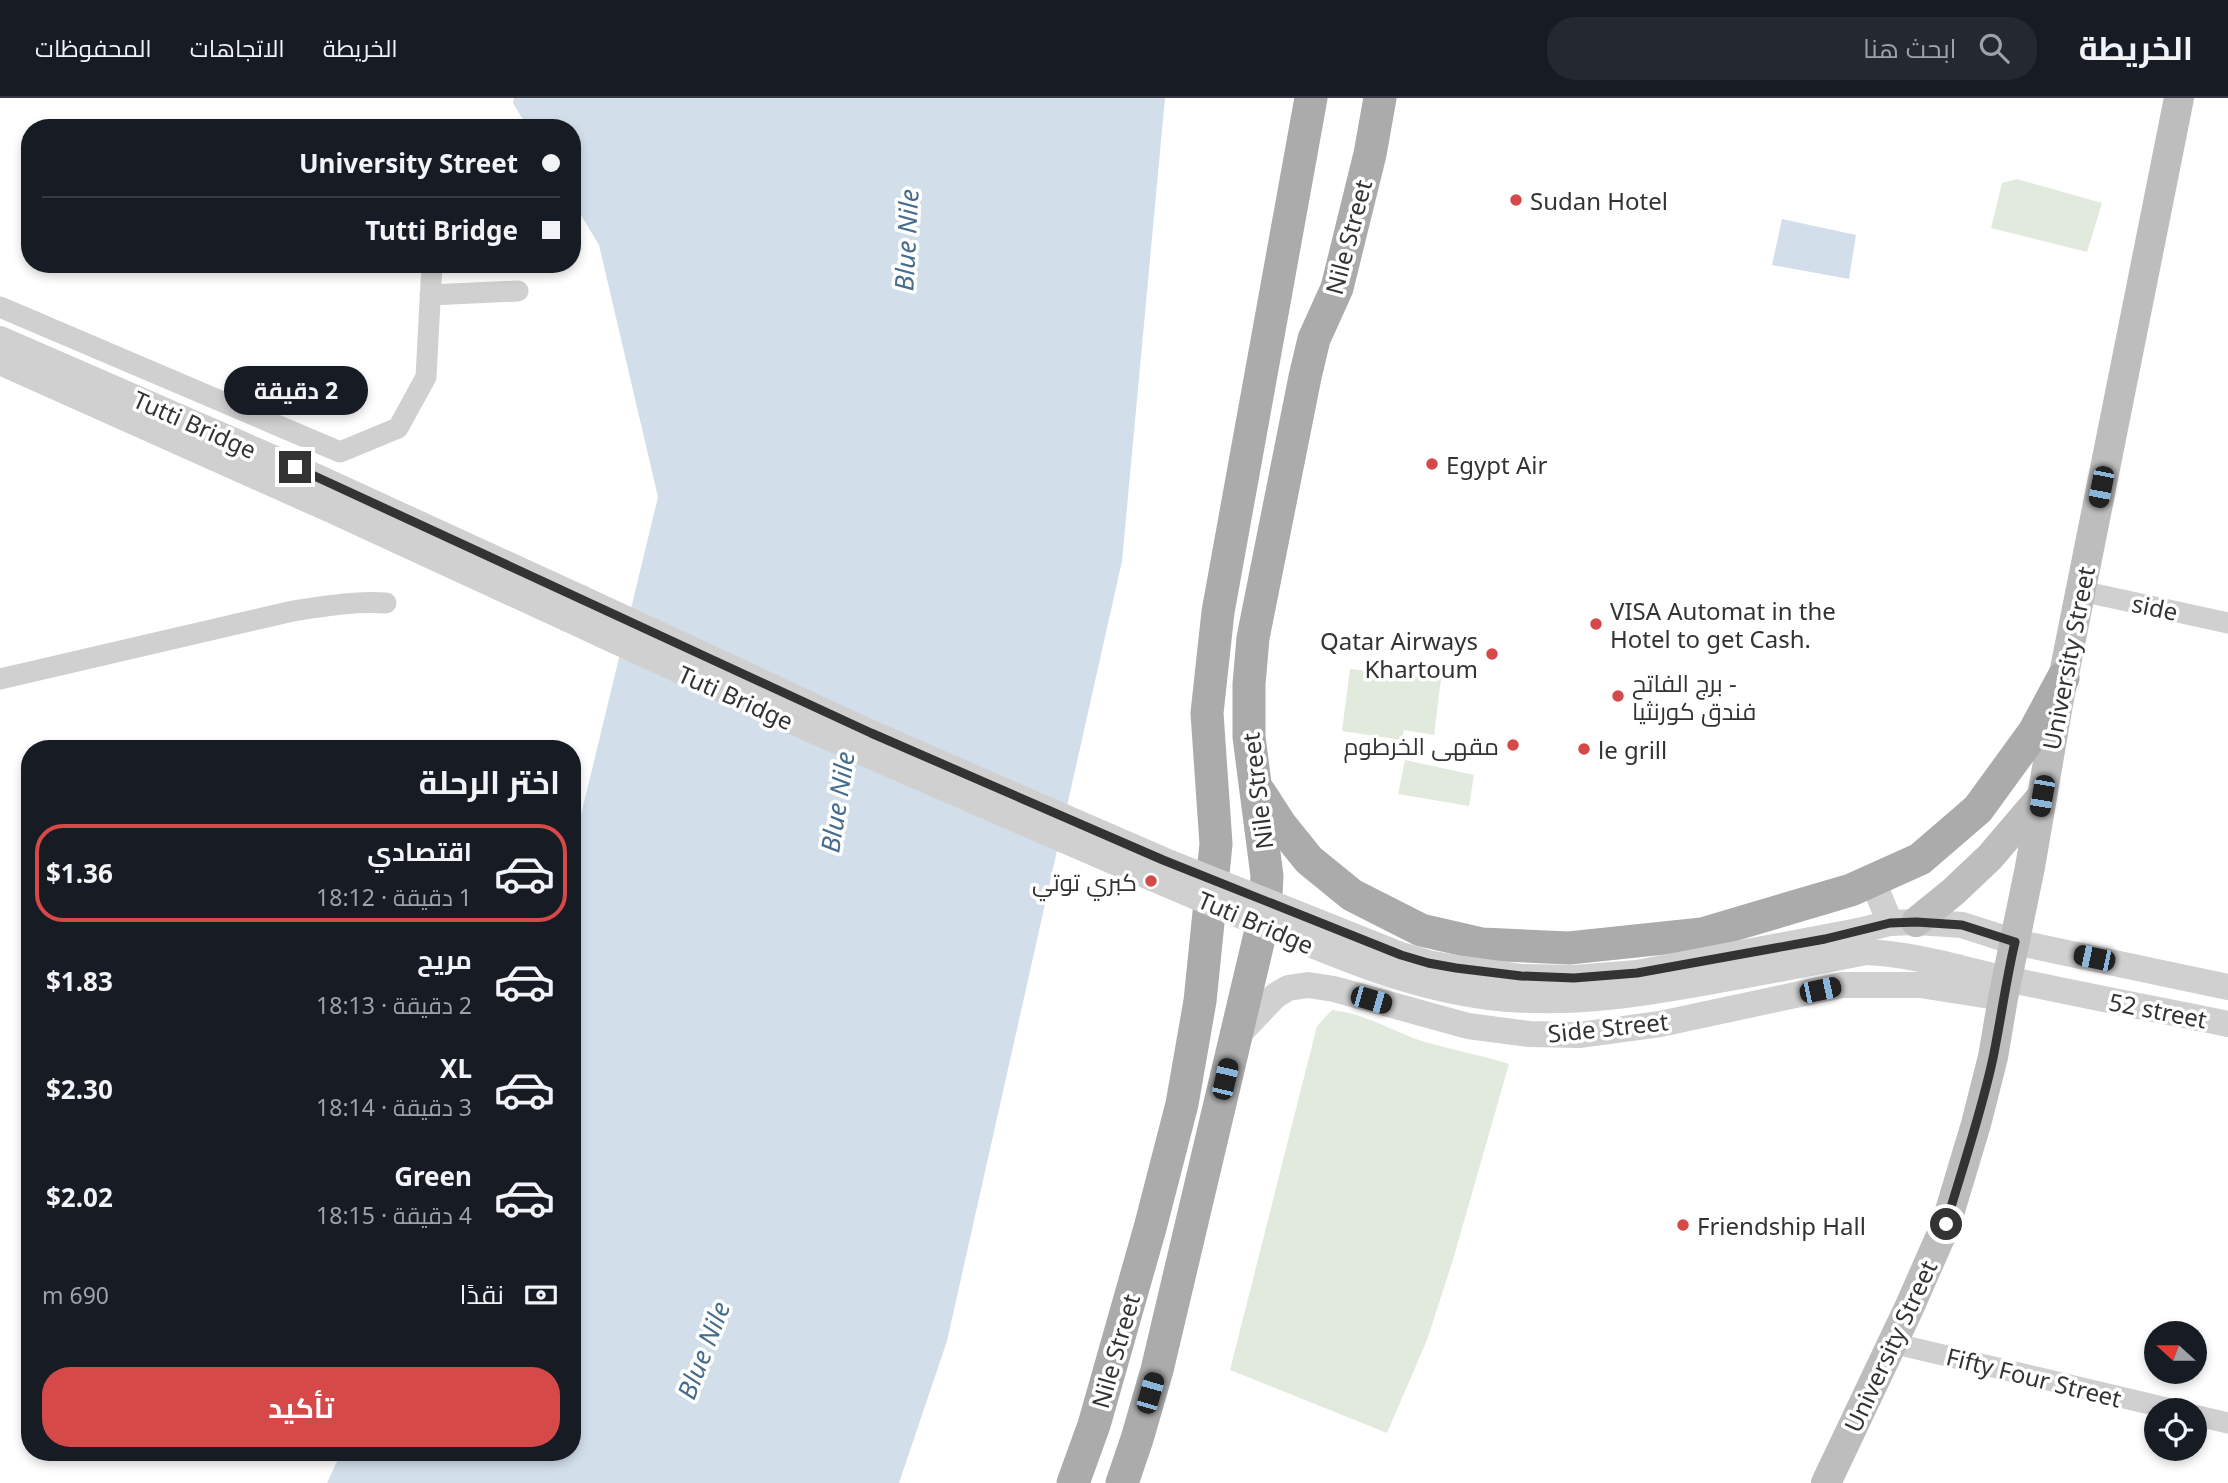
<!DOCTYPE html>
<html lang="ar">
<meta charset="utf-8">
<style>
body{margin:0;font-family:"Noto Sans",Cairo,sans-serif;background:#242831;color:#f1f3f6;direction:rtl;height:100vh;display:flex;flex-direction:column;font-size:26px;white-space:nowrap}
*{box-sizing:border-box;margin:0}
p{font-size:23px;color:#9ea1a6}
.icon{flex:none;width:38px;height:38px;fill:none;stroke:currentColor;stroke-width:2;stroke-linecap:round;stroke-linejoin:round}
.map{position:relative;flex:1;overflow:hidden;direction:ltr}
.drawer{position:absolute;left:21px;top:642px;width:560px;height:721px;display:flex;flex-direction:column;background:#171b24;border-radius:28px;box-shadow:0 4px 10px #0003;direction:rtl}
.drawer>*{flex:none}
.hud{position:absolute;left:21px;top:21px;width:560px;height:154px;border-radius:28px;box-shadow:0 4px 10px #0003;direction:rtl;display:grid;align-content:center;height:154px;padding:0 21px;background:#171b24}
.needle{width:46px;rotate:291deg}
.tools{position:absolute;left:2144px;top:1223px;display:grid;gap:14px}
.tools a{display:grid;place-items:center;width:63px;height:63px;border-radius:50%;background:#171b24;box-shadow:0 4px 10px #0003;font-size:35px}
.end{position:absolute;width:32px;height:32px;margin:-16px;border:9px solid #333;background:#fff;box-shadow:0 0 0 4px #fff}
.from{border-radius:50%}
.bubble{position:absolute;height:49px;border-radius:24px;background:#171b24;box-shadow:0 4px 10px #0003;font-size:23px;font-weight:700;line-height:49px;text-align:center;direction:rtl}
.car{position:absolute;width:21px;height:42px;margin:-21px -10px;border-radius:9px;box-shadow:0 0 5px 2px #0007;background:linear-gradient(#222 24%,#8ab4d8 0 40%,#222 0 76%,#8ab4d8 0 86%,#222 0)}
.hud b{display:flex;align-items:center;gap:24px;height:66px;font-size:26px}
.hud b+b{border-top:2px solid #363941}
.hud i{width:18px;height:18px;background:#f1f3f6}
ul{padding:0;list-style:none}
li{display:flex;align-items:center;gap:21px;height:98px;margin:0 14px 10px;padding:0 7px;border:4px solid transparent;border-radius:28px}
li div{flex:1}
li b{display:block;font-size:26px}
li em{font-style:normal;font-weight:700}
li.selected{border-color:#d54949}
li>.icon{width:63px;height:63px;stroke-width:1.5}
h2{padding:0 21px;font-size:32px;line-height:84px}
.pay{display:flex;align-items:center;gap:18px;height:77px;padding:0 21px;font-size:26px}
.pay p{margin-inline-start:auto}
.button{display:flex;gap:14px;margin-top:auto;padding:14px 21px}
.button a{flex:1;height:80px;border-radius:28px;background:#d54949;color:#fff;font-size:28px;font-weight:700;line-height:80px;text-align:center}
header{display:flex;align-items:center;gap:42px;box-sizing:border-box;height:98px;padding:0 35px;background:#171b24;border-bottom:2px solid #363941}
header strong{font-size:33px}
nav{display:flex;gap:38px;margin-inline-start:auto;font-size:24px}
.search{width:490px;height:63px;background:#242831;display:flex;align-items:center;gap:18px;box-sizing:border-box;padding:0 24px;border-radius:28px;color:#9ea1a6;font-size:26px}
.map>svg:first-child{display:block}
.green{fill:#e2e9dd}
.water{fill:#d2dfeb}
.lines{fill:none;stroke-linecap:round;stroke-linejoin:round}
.minor{stroke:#d0d0d0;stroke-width:21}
.tertiary{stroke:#d0d0d0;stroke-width:26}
.secondary{stroke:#bdbdbd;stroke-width:30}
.primary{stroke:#ababab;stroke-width:33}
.tertiary-bridge{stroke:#d0d0d0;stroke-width:26}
.route{stroke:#333;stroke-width:9}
.poi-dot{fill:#d54949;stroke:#fff;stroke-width:2.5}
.labels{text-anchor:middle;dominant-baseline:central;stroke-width:7;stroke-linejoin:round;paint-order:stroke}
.poi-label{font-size:24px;fill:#333;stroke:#fff;text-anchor:start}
.street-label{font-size:24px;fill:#333;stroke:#fff}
.water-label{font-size:26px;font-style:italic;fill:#476d8e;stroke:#fff}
</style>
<header>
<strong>الخريطة</strong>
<div class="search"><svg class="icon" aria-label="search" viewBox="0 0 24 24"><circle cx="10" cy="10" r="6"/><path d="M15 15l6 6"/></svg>ابحث هنا</div>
<nav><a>الخريطة</a><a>الاتجاهات</a><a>المحفوظات</a></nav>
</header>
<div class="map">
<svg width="2228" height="1385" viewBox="0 0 2228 1385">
<rect width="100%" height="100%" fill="#fff"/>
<!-- green -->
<g class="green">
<path d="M2017,81l85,24 -15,49 -96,-24 11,-45z"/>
<path d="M1350,571l91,10 -7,56 -30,-5 -3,10 -59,-9z"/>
<path d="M1405,662l69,15 -5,31 -71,-12z"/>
<path d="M1332,912c33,3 61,22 93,32 27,8 56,13 84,22l-57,199 -25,77 -40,93 -157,-63 87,-344z"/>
</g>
<!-- water -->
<g class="water">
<path d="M514,0h651l-43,463 -175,780 -48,142h-572l14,-30 231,-1v-600l86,-355 -59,-252 -27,-45v-72h-44l-15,-25z"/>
<path d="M1782,121l74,16 -7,44 -77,-14z"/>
</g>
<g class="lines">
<!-- minor -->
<g class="minor">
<path d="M430,197l88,-4"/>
<path d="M0,209l340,145 58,-24 28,-51 6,-113"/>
<path d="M2081,493l147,32"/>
<path d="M0,581l293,-68c32,-5 61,-10 93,-8"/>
<path d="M1892,1245l283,67"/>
<path d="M2194,1317l34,8"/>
</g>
<!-- tertiary -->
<g class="tertiary">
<path d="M0,241l319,139 262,120"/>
<path d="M0,264l331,148 237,109"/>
<path d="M1873,783l17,42"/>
<path d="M1858,833l32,-8 26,-1 46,3 53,17 213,45"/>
<path d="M1866,854c48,2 94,17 141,27 74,16 147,30 221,45"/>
<path d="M1235,940l40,-42 13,-8 20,-3 26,4 134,37 61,8 50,1 81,-11 182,-39h78l83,13"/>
</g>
<!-- secondary -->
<g class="secondary">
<path d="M1916,824l37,-30 37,-35 52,-61"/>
<path d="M1826,1385l83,-175 37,-84 30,-100 17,-67 10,-59 27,-131 28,-163 121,-606"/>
</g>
<!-- primary -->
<g class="primary">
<path d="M1260,695l20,31 29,36 43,35 69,35 61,14 87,4 133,-14 149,-44 69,-31 58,-50 56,-77 29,-54"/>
<path d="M1073,1385l21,-58 56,-197 32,-124 18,-103 16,-157 -9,-131 11,-101 93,-514"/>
<path d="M1122,1385l15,-44 20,-69 108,-457 2,-37 -18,-139v-53l4,-46 52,-261 9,-38 23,-51 33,-134 10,-56"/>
</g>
<!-- tertiary-bridge -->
<g class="tertiary-bridge">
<path d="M581,500l290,135 292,127 238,95 27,8 28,5 65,9 53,1 63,-5 221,-42"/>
<path d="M568,521c186,87 375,169 563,250 49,21 98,42 147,62 69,29 137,57 211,66 82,10 160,-4 241,-19 45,-8 91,-17 136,-26"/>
</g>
</g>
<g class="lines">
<!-- route -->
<path class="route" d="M295,369l576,266 292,127 238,95 27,8 28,5 65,8 53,2 63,-5 188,-34 65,-16 26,-1 46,3 53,17c-9,38 -14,77 -22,116 -12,56 -31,111 -47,166"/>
</g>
<!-- markers -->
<g class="poi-dot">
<circle cx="1516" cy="102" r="7"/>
<circle cx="1432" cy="366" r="7"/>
<circle cx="1596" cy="526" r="7"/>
<circle cx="1492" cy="556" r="7"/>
<circle cx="1618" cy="598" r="7"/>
<circle cx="1513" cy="647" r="7"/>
<circle cx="1584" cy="651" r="7"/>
<circle cx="1151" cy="783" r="7"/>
<circle cx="1683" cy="1127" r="7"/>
</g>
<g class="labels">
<!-- poi labels -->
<g class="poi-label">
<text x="1530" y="102">Sudan Hotel</text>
<text x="1446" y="366">Egypt Air</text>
<text x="1610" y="512">VISA Automat in the<tspan x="1610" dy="28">Hotel to get Cash.</tspan></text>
<text x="1478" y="542" text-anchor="end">Qatar Airways<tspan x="1478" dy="28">Khartoum</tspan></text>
<text x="1632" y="584">برج الفاتح -<tspan x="1632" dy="28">فندق كورنثيا</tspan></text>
<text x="1499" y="647" text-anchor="end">مقهى الخرطوم</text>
<text x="1598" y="651">le grill</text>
<text x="1137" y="783" text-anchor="end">كبري توتي</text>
<text x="1697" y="1127">Friendship Hall</text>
</g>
<!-- street labels -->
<g class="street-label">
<text transform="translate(1348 139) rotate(-75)">Nile Street</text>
<text transform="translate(195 326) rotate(24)">Tutti Bridge</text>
<text transform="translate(2155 509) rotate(12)">side</text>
<text transform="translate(2068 560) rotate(-79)">University Street</text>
<text transform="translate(736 599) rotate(24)">Tuti Bridge</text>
<text transform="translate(1257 693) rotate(-97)">Nile Street</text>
<text transform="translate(1256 824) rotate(23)">Tuti Bridge</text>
<text transform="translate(2158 912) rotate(11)">52 street</text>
<text transform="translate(1608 929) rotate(-6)">Side Street</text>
<text transform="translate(1890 1248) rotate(-65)">University Street</text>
<text transform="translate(1115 1253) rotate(-74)">Nile Street</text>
<text transform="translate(2034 1279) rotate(14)">Fifty Four Street</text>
</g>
<!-- water labels -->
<g class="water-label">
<text transform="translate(906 142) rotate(-87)">Blue Nile</text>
<text transform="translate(837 704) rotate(-81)">Blue Nile</text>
<text transform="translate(703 1252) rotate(-69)">Blue Nile</text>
</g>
</g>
</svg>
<div class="tools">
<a><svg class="needle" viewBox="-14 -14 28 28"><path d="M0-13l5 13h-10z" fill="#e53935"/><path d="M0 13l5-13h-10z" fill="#9ea1a6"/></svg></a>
<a><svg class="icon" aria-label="locate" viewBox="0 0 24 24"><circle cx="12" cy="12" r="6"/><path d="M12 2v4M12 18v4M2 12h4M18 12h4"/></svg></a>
</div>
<i class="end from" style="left:1946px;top:1126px"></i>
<i class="end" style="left:295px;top:369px"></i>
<div class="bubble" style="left:224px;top:268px;width:144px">2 دقيقة</div>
<i class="car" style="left:2101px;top:389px;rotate:191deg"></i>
<i class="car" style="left:2042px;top:698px;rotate:190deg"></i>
<i class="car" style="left:2094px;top:860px;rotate:282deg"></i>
<i class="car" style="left:1820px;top:892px;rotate:78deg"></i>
<i class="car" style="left:1371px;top:902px;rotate:106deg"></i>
<i class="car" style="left:1225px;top:981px;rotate:13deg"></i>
<i class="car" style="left:1150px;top:1295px;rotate:16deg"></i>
<div class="hud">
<b><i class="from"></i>University Street</b>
<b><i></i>Tutti Bridge</b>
</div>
<section class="drawer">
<h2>اختر الرحلة</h2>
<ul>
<li class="selected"><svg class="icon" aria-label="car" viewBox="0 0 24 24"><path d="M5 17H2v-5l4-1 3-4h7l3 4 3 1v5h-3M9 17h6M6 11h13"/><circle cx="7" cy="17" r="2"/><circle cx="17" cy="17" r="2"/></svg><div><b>اقتصادي</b><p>1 دقيقة · 18:12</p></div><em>$1.36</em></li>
<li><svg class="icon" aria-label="car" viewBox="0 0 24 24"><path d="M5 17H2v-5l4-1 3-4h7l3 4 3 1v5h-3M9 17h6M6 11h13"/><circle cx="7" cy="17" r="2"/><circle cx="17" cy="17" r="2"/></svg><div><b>مريح</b><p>2 دقيقة · 18:13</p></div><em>$1.83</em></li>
<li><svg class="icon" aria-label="car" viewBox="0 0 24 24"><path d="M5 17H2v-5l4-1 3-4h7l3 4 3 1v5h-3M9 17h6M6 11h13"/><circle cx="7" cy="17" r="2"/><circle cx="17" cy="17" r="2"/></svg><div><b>XL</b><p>3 دقيقة · 18:14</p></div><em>$2.30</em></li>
<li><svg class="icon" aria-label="car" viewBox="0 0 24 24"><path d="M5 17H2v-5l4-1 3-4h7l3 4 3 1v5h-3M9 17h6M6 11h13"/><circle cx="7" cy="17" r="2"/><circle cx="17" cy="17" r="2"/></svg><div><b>Green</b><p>4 دقيقة · 18:15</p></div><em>$2.02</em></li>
</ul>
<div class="pay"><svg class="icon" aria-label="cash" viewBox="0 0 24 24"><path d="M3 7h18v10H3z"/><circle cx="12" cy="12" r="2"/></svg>نقدًا<p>690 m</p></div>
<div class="button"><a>تأكيد</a></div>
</section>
</div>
